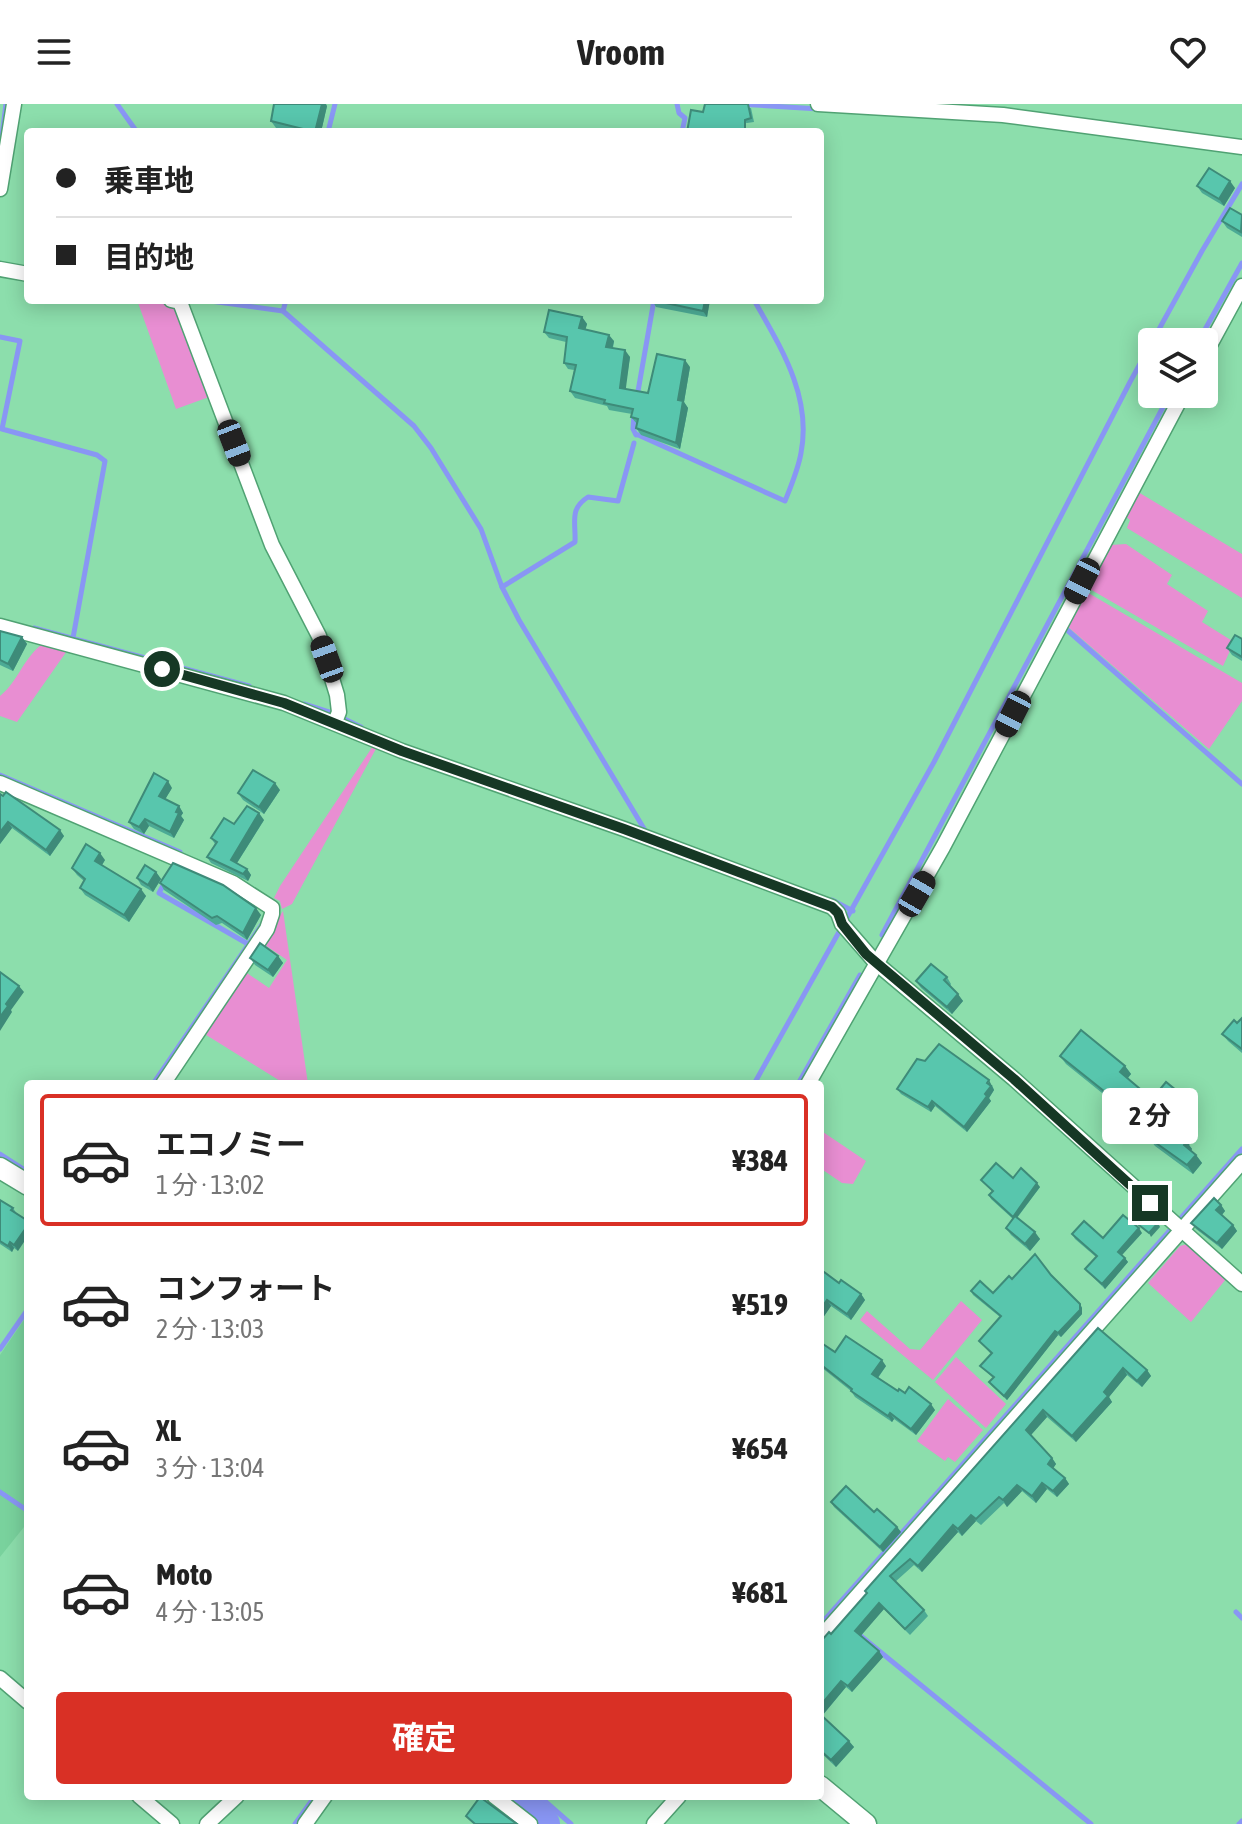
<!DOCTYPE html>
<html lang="ja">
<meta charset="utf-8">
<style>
body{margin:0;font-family:"Asap Condensed","Noto Sans JP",sans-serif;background:#f2f2f2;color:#222;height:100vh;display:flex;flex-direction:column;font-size:30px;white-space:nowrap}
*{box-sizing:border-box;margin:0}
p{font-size:26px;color:#767676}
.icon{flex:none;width:44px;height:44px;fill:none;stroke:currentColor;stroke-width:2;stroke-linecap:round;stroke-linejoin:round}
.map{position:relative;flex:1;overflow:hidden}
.sheet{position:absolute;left:24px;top:976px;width:800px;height:720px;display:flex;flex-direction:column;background:#fff;border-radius:8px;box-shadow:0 4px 20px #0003}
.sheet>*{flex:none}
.top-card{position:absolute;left:24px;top:24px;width:800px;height:176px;border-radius:8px;box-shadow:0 4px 20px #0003;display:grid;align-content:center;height:176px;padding:0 32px;background:#fff}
.fabs{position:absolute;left:1138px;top:224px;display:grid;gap:16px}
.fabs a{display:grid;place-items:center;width:80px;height:80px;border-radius:8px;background:#fff;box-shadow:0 4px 20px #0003;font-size:40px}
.end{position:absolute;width:36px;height:36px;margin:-18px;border:10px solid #163825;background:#fff;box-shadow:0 0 0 4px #fff}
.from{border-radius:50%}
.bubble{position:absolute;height:56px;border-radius:8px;background:#fff;box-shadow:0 4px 20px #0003;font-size:26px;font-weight:700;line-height:56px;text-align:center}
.car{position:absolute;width:24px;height:48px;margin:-24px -12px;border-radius:10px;box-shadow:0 0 6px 2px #0007;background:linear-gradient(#222 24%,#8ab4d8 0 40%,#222 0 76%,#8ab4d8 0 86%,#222 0)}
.top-card b{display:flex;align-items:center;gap:28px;height:76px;font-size:30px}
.top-card b+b{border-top:2px solid #e0e0e0}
.top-card i{width:20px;height:20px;background:#222}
ul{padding:14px 0 0;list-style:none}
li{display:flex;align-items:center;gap:24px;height:132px;margin:0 16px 12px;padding:0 16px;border:4px solid transparent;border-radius:8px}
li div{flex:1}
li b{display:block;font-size:30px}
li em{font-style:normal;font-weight:700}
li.selected{border-color:#d93025}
li>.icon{width:72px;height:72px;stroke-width:1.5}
.action{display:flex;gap:16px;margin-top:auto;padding:16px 32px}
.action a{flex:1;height:92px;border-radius:8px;background:#d93025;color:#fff;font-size:32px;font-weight:700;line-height:92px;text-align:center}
header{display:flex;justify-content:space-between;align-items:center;height:104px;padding:0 32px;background:#fff;font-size:36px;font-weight:700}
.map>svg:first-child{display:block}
.built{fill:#79d29d}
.green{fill:#e88ed2}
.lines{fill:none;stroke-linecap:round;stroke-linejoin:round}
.stream{stroke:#8996f4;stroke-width:5}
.river{stroke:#8996f4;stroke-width:30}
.minor-casing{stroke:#50a273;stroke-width:17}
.secondary-casing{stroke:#50a273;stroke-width:23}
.minor{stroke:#fff;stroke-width:14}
.secondary{stroke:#fff;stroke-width:20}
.wall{fill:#4caa95}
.shaded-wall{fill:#3e8b79}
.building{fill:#58c6ad;stroke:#3e8b79;stroke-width:2}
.route{stroke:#163825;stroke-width:10}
</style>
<header><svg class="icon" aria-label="menu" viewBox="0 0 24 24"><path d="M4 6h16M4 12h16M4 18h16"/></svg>Vroom<svg class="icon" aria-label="heart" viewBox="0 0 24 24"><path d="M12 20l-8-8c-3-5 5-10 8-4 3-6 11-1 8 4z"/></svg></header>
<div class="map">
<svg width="1242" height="1720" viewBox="0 0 1242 1720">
<rect width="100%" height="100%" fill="#8cdeac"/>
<!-- built -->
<path class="built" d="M28,1210v208l-28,35v-202z"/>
<!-- green -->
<g class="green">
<path d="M137,196l37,4 35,93 -33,12z"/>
<path d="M1138,388l104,62v44l-115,-70 3,-8 -6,-5z"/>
<path d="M1126,440l46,31 -5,9 41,27 -6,11 32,20 -11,24 -135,-78 23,-43z"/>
<path d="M1085,487l157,92v18l-33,48 -142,-123z"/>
<path d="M45,538l24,6 -52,74 -17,-6v-20c19,-15 23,-39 45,-54z"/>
<path d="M375,639l3,2 -86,159 -10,5 -2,-8 -6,-3 6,-12z"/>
<path d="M283,807l25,173h-23l-82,-51 41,-62 25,17 18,-28 -25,-17z"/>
<path d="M820,1026l46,31 -13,23 -11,-1 -22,-15z"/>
<path d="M1187,1140l39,35 -35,43 -43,-39 32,-37z"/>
<path d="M961,1197l21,19 -49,60 -73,-60 7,-9 43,38 10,1z"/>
<path d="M956,1253l50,47 -20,24 -51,-46z"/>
<path d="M948,1295l35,31 -28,32 -7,-5 -3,4 -28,-20z"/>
</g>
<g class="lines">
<!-- stream -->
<g class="stream">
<path d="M117,0l20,28"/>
<path d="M677,0l2,9 6,5 -3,14"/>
<path d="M738,0l81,5"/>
<path d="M328,28l7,-28"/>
<path d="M1,39l5,-39"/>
<path d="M203,196l80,11 131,115 17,22 50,81 21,58"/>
<path d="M283,207l3,-11"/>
<path d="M0,233l20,4 -18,88 95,26 8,6 -32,177"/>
<path d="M1198,238l44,-79"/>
<path d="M637,293l17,-97"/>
<path d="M634,310l-1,15 3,6"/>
<path d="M636,330l149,67c6,-15 13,-31 16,-48 11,-57 -20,-105 -47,-153"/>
<path d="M634,339l-16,58 -30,-4c-19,12 -12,25 -13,45l-73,45 17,33 127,212"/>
<path d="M34,524l215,58"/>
<path d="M1066,525l176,155"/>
<path d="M304,600l28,9 29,14"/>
<path d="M0,671l180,77"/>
<path d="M165,778l-6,11 89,51"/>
<path d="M832,796l21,11"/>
<path d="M882,831l288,-541"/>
<path d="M153,980l110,-161"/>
<path d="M754,980l180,-322 196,-380 72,-131 40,-67"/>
<path d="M798,980l62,-109"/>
<path d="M0,1050l28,18"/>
<path d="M0,1245l28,-40"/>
<path d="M0,1388l28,19"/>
<path d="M1236,1508l6,6"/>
<path d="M820,1521l422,-476"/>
<path d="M856,1528l235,192"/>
<path d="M539,1692l32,28"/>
<path d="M295,1720l20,-28"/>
<path d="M1239,1720l3,-3"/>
</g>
<!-- river -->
<path class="river" d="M514,1692l31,28"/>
<defs>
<g id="minor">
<path d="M818,0l185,11 239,32"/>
<path d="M0,85l14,-85"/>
<path d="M0,165l28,5"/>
<path d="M171,196l9,2 92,243 47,91 18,59 2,17 -4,10"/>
<path d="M1204,252l38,-70"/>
<path d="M0,522l284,77 118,48 222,78 208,78 6,6 4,11 34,39 138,116 228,205"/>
<path d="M0,679l233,100 39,25v6l-5,15 -104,155"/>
<path d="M808,980l135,-237 240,-453"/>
<path d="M820,1534l422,-476"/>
<path d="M0,1574l28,24"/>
<path d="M139,1692l33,28"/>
<path d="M494,1692l36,28"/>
<path d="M207,1720l30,-28"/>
<path d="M305,1720l20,-28"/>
<path d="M654,1720l25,-28"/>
</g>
<g id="secondary">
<path d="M0,1064l28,17"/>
<path d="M820,1682l46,38"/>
</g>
</defs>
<!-- minor casing -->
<use href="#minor" class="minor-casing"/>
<!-- secondary casing -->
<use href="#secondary" class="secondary-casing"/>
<!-- minor -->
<use href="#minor" class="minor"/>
<!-- secondary -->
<use href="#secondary" class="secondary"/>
</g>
<!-- wall -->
<g class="wall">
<path d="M327,2l-6,26h-30l-15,-4 -5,-7z"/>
<path d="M751,4l3,14 -7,1 -44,-11z"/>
<path d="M1197,82l38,2 -11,18 -22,-13z"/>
<path d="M1242,111v22l-15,-9 -5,-7z"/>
<path d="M652,196h58l-3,17 -51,-10z"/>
<path d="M582,213l5,7 -2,6 29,11 -1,7 17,9 -5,32 23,4 42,-26 -6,35 4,6 -8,41 -39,-14 -5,-7 1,-4 -6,-7 1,-3 -23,-4 -2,-4 -32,-8 -5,-7 4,-21 -6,-1 -4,-6 2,-21 -17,-4 -5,-6z"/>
<path d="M0,527l22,6 5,7 -14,27 -13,-6z"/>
<path d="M1242,535v22l-10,-6 -5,-7z"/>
<path d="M172,684l-7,11 14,7 4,7 -2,3 3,4 -10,18 -25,-12 -5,8 -10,-5 -5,-7z"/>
<path d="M280,686l-16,24 -21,-14 -5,-7z"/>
<path d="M0,690l64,42 -14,20 -38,-28 -12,16z"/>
<path d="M264,716l-27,43 10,6 4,6 -3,6 -37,-18 -4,-6 8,-13 -4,-6 23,-14z"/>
<path d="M105,756l-3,5 44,31 -17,26 -44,-27 -5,-7 4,-7 -7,-6 -5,-7z"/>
<path d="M156,768l5,7 -8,13 -12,-7 -4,-7z"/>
<path d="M160,779l101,32 -14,25 -25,-17 -6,2 -52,-35z"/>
<path d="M278,852l5,7 -10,14 -18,-12 -5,-7z"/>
<path d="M947,873l4,7 -1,2 13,15 -11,13 -31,-26 -5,-7z"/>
<path d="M1242,914v35l-14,-12 -6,-7 15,-11z"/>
<path d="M1060,952l65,10 6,8 -3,4 24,21 25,-8 6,8 -17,20 25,22 -2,4 3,4 -1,2 5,4 6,8 -9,11 -38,-28 -6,-8 4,-4 -87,-70z"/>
<path d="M992,981l2,5 -5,8 2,3 -24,31 -32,-26 -4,6 -30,-18 -4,-5z"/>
<path d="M1013,1074l27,9 -23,31 23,21 -10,12 -19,-16 -5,-7 7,-9 -22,-20 -2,-4 3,-4 -11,-11z"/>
<path d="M0,1096l13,8 4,6 1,37 -4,-3 -2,4 -12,-8z"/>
<path d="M1221,1101l4,6 -3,4 11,10 4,6 -15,18 -26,-20 -5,-6z"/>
<path d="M1142,1129l-20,22 6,7 -23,27 -20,-20 11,-12 -21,-18 -3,-5 31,4z"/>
<path d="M820,1165l19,14 22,11 4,6 -14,20 -20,-14 -11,16z"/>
<path d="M1051,1171l29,29 2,4v6l-21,23 -3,-2 -51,65 -15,-14 -3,-4 4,-4 -13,-12 11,-12 -12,-13 21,-24 -27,-22 -2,-4 22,2 19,-14z"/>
<path d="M1098,1224l49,42 4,6 -9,11 -15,-12 -18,22 3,5 -36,40 -29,-25 -16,18 21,23 4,6 -3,4 12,10 4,6 -12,13 -10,-8 -11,14 -14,-12 -15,16 -3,-4 -23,22 -5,-4 -14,15 -4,-4 -36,40 -8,-7 -19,17 29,28 4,6 -18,19 -26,-26 -24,27 23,21 -31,35 -6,-5 -24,29 32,31 -18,20 -16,-15v-112l11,-6z"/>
<path d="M820,1238l15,10 51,14 -8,12 20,13 37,19 -19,25 -22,-16 -2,3 -37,-25 -4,-6 -30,-24 -1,1z"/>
<path d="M831,1398l66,25 4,5 -18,20 -49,-45z"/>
</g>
<!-- shaded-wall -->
<g class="shaded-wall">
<path d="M322,0h4l1,2 -6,26h-6z"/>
<path d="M1230,77l5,7 -11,18 -5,-7z"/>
<path d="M705,196h5l-3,17 -4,-6z"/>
<path d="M582,213l5,7 -3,11 -5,-7z"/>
<path d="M609,231l5,6 -3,13 -5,-7z"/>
<path d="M625,246l5,7 -5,38 -5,-7z"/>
<path d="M685,256l5,7 -6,35 4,6 -8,41 -4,-6 2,-43z"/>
<path d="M22,533l5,7 -14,27 -5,-7z"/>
<path d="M168,677l4,7 -9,15 -4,-7z"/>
<path d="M275,679l5,7 -16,24 -5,-7z"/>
<path d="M179,702l4,7 -2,3 3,4 -10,18 -4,-6z"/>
<path d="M259,709l5,7 -29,46 -4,-6z"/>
<path d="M145,715l4,7 -5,8 -5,-7z"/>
<path d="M8,718l4,6 -12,16v-12z"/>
<path d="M60,726l4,6 -14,20 -4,-6z"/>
<path d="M100,749l5,7 -5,8 -5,-7z"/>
<path d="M247,765l4,6 -3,6 -5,-7z"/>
<path d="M156,768l5,7 -8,13 -5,-7z"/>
<path d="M141,785l5,7 -17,26 -5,-7z"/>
<path d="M256,804l5,7 -14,25 -4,-7z"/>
<path d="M278,852l5,7 -10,14 -5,-7z"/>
<path d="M19,882l5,6 -13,18 1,2 -12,19v-14l6,-13z"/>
<path d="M958,890l5,7 -11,13 -5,-7z"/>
<path d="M1125,962l6,8 -5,6 -6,-8z"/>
<path d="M989,976l5,10 -5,8 2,3 -24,31 -3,-5 21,-33z"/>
<path d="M1177,987l6,8 -19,22 -5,-8z"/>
<path d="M932,997l3,5 -4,6 -3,-5z"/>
<path d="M1186,1029l5,8 -2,4 3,4 -3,4 -5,-8 -2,-7z"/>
<path d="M1196,1051l6,8 -9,11 -6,-9z"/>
<path d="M1037,1079l3,4 -25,33 -2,-3z"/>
<path d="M1221,1101l4,6 -5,6 -4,-7z"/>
<path d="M1158,1119l2,4 -9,10 -2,-4z"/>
<path d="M28,1121v11l-10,15 -4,-6z"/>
<path d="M1233,1121l4,6 -15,18 -5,-6z"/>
<path d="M1139,1124l3,5 -21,23 -3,-4z"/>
<path d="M1035,1128l5,7 -10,12 -5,-7z"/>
<path d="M10,1138l4,6 -2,4 -4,-6z"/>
<path d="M1125,1154l3,4 -23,27 -3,-5z"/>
<path d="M861,1190l4,6 -14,20 -4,-6z"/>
<path d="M827,1196l4,6 -11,16v-12z"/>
<path d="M1080,1200l2,4v6l-21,23 -3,-4z"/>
<path d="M1055,1227l3,4 -51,65 -3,-4z"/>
<path d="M882,1256l4,6 -10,14 -4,-6z"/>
<path d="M1123,1264l4,7 -18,22 3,5 -36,40 -4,-6 32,-44z"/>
<path d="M1147,1266l4,6 -9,11 -5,-6z"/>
<path d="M931,1300l4,6 -19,25 -5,-6z"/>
<path d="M1043,1306l4,7 -17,19 -4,-6z"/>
<path d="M890,1309l4,6 -2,3 -4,-6z"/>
<path d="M1052,1354l4,6 -4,6 -4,-6z"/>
<path d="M1065,1374l4,6 -12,13 -4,-6z"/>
<path d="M1042,1379l5,6 -11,14 -4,-7z"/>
<path d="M1017,1381l5,6 -15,16 -4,-7z"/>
<path d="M971,1411l5,6 -14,15 -4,-7z"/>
<path d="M953,1421l5,7 -36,40 -4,-6z"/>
<path d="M897,1423l4,5 -18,20 -3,-5z"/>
<path d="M879,1499l5,6 -25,29 -4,-7z"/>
<path d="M879,1547l4,6 -31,35 -4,-6z"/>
<path d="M841,1577l5,6 -25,30 -1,-11z"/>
<path d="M849,1637l5,6 -18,20 -5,-7z"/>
</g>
<!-- building -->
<g class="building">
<path d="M274,0h48l-7,28 -44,-11z"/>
<path d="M705,0h43l3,14 -6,2v12h-58l4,-22 12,2z"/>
<path d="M1209,64l21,13 -11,18 -22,-13z"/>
<path d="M1230,104l12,7 -1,17 -19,-11z"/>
<path d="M652,196h53l-2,11z"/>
<path d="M549,206l33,7 -3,11 30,7 -3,12 19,3 -5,38 28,5 9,-39 28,6 -7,40 5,1 -7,42 -40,-15 2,-9 -7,-2 2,-8 -29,-6 1,-3 -35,-9 6,-26 -12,-2 3,-26 -23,-5z"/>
<path d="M0,527l22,6 -14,27 -8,-4z"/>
<path d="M1235,531l7,4v18l-15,-9z"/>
<path d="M253,666l22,13 -16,24 -21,-14z"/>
<path d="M154,669l14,8 -9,15 20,10 -3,6 3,1 -9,19 -25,-13 -6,8 -10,-5z"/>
<path d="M6,688l54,38 -14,20 -38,-28 -8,10v-38l3,2z"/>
<path d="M247,702l12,7 -28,47 16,9 -4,5 -36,-17 10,-15 -6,-4 13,-20 10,6z"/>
<path d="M86,740l14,9 -5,8 46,28 -17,26 -44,-27 5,-9 -13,-11z"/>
<path d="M173,759l50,22 33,23 -13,25 -26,-17 -5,2 -52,-35z"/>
<path d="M145,761l11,7 -8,13 -11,-7z"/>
<path d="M260,839l18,13 -10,14 -18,-12z"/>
<path d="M931,860l16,13 -3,3 14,14 -11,13 -31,-26z"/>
<path d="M0,868l19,14 -13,18 2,2 -8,11z"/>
<path d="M1242,914v31l-20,-15 12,-14 3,3z"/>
<path d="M1081,926l44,36 -5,6 32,27 14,-17 11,9 -18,22 27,20 -4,5 4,3 -2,4 12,10 -9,10 -38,-27 5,-7 -94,-75z"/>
<path d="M939,940l50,36 -2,3 4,3 -6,8 2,2 -23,31 -32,-26 -4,6 -31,-18 20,-30 8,2z"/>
<path d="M996,1059l17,15 8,-10 16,15 -24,34 -24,-22 4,-4 -12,-11z"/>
<path d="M1214,1094l7,7 -5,5 17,15 -16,18 -26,-20z"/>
<path d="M0,1096l13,8 -2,2 17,11v4l-14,20 -4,-3 -2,4 -8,-5z"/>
<path d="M1147,1110l11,9 -9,10 -10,-8z"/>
<path d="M1123,1111l16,13 -21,24 7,6 -23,26 -17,-15 12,-13 -25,-22 12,-13 19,17z"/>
<path d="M1015,1112l20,16 -10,12 -19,-16z"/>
<path d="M1035,1150l16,21 29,29v6l-22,23 -3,-2 -51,65 -15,-14 5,-5 -14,-11 12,-13 -13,-12 22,-25 -30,-25 9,-10 13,12 16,-17 3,3z"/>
<path d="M820,1165l19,14 2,-3 20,14 -14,20 -20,-14 -7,10z"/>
<path d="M1098,1224l49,42 -10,11 -14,-13 -19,24 4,4 -36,40 -29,-26 -17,20 26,28 -4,6 17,14 -12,13 -11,-8 -10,13 -15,-11 -14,15 -4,-3 -23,22 -5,-4 -13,14 -5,-4 -35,41 -8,-7 -20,17 34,34 -19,19 -26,-26 -24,28 24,20 -31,35 -7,-5 -21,25v-66l3,-1 6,-7 2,2 36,-41 -2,-2z"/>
<path d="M846,1232l36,24 -10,14 26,17 1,-2 6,4 4,-6 22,17 -20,25 -21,-16 -2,3 -37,-25 1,-2 -32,-25v-22l15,10z"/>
<path d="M846,1382l28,26 3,-3 20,18 -17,20 -49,-45z"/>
<path d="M820,1610l29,27 -18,19 -11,-10z"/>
<path d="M480,1693l37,27h-42l-9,-8z"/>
</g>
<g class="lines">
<!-- route -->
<path class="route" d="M162,565l122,34 118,48 222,78 208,78 6,6 4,11 24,30 148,125 136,124"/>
</g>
</svg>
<div class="fabs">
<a><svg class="icon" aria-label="layers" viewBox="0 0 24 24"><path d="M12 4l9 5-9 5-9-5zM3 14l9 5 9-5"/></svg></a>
</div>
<i class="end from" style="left:162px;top:565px"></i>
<i class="end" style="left:1150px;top:1099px"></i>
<div class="bubble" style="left:1102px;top:984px;width:96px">2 分</div>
<i class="car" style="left:234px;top:339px;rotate:159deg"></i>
<i class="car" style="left:1082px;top:477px;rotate:207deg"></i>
<i class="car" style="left:327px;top:555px;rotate:340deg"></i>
<i class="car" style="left:1013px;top:610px;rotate:207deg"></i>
<i class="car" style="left:917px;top:790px;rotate:30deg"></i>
<div class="top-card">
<b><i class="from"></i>乗車地</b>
<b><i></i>目的地</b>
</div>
<section class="sheet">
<ul>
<li class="selected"><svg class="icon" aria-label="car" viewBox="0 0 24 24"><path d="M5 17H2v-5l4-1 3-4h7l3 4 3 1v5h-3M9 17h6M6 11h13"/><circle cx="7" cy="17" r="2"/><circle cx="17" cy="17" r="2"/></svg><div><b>エコノミー</b><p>1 分 · 13:02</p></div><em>¥384</em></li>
<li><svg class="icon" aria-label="car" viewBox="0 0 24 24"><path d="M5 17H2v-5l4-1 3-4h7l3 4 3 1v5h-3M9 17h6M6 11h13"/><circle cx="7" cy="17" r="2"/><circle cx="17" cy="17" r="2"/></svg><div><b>コンフォート</b><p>2 分 · 13:03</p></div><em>¥519</em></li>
<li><svg class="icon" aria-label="car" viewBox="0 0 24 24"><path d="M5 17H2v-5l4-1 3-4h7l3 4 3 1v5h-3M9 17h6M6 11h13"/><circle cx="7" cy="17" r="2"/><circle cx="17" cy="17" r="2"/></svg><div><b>XL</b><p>3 分 · 13:04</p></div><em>¥654</em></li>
<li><svg class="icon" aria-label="car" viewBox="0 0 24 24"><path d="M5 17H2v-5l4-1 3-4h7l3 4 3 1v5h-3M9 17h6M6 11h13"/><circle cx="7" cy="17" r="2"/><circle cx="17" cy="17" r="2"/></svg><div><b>Moto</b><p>4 分 · 13:05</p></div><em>¥681</em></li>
</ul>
<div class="action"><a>確定</a></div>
</section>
</div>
